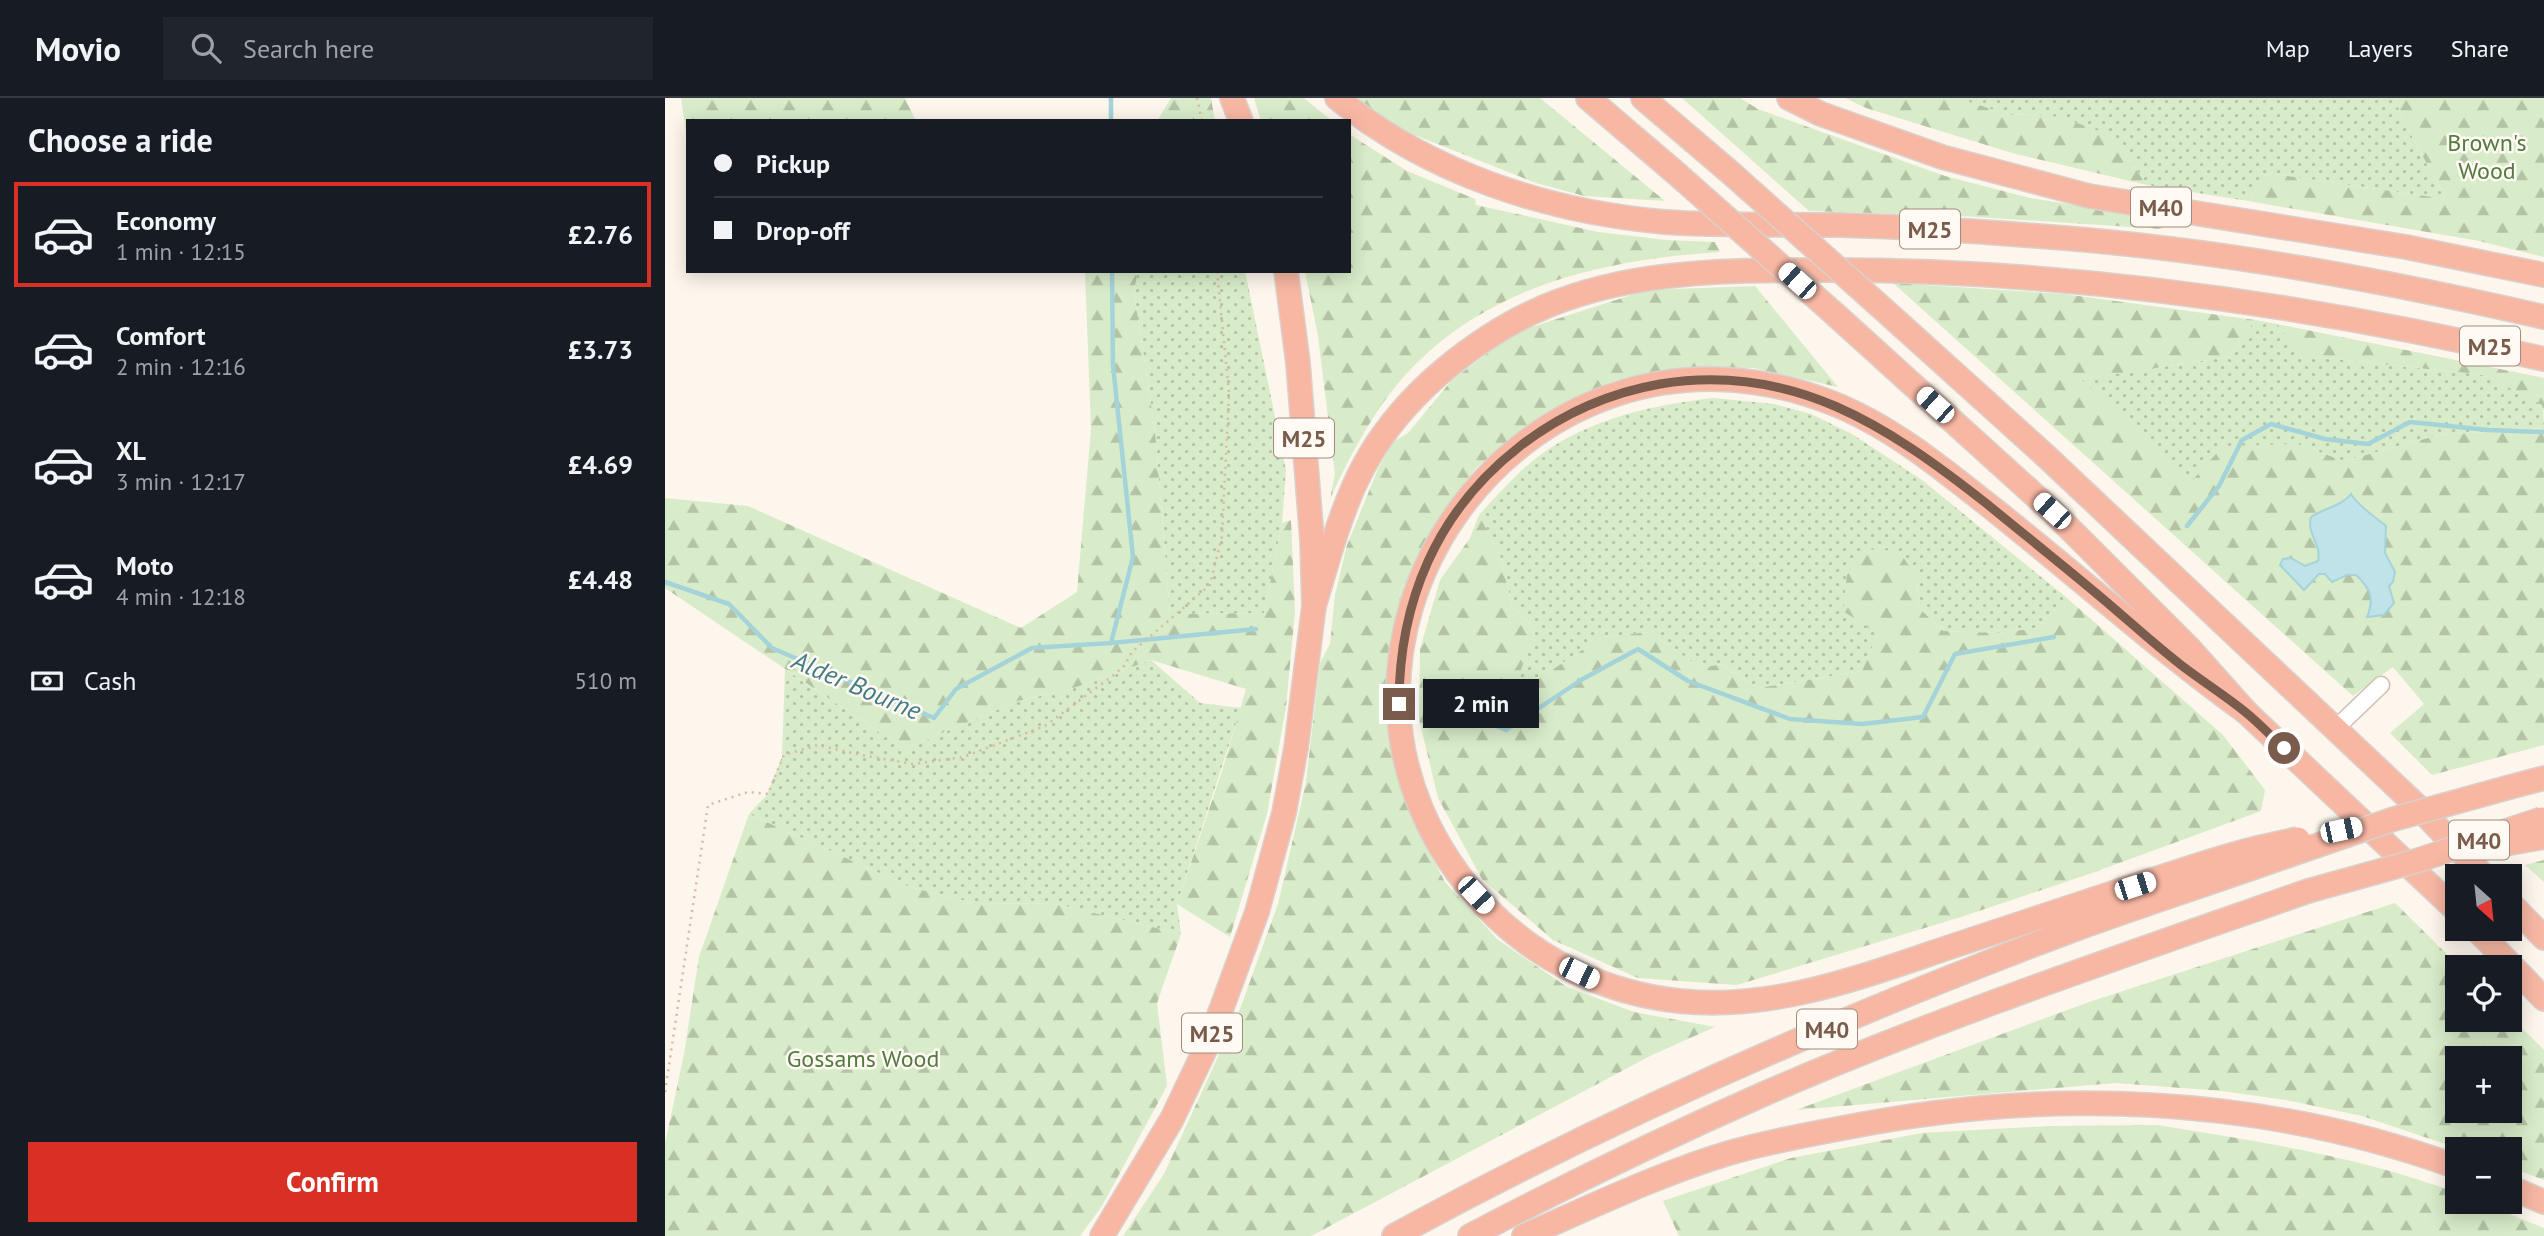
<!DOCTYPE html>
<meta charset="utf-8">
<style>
body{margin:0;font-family:"PT Sans",sans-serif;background:#20242c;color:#f1f3f6;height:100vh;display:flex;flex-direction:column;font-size:26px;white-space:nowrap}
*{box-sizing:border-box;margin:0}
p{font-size:23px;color:#9ea1a6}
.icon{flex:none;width:38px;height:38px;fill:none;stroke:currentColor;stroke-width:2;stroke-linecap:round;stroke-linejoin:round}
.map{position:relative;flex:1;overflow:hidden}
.drawer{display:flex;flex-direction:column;background:#171b24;width:665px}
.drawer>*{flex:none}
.hud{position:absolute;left:21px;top:21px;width:665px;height:154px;border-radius:0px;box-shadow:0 4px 18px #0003;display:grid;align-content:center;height:154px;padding:0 28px;background:#171b24}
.needle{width:46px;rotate:153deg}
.buttons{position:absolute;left:1780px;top:766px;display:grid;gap:14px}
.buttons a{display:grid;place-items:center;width:77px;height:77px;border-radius:0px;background:#171b24;box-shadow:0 4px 18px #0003;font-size:35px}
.end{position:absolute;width:32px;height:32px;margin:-16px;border:9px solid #7a5c4d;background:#fff;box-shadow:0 0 0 4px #fff}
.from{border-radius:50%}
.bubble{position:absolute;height:49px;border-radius:0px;background:#171b24;box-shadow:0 4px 18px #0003;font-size:23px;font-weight:700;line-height:49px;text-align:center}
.car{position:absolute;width:21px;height:42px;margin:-21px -10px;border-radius:9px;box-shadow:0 0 5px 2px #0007;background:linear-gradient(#fff 24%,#345 0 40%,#fff 0 76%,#345 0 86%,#fff 0)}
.hud b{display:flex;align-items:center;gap:24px;height:66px;font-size:26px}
.hud b+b{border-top:2px solid #363941}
.hud i{width:18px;height:18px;background:#f1f3f6}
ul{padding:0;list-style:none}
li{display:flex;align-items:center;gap:21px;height:105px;margin:0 14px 10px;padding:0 14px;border:4px solid transparent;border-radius:0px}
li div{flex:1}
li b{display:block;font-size:26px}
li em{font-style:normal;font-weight:700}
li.on{border-color:#d93025}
li>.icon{width:63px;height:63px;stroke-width:1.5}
h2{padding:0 28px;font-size:32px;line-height:84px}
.pay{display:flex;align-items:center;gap:18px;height:77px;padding:0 28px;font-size:26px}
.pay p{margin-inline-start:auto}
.action{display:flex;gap:14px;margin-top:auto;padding:14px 28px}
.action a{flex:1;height:80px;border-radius:0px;background:#d93025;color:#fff;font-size:28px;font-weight:700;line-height:80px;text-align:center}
header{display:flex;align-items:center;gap:42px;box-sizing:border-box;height:98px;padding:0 35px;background:#171b24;border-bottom:2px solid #363941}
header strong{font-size:33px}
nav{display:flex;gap:38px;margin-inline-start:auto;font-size:24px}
.search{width:490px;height:63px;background:#20242c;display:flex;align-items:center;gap:18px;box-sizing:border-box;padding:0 24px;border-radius:0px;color:#9ea1a6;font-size:26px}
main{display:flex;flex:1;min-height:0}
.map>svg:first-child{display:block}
.green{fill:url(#green-dots)}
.forest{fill:url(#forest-firs);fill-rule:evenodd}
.water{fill:#bfe3e8;stroke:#a5d3da;stroke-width:2}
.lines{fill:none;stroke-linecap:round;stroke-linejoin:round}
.stream{stroke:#a5d3da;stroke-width:4.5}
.minor-casing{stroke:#d1beb0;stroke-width:19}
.highway-casing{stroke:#dad1cd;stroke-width:26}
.path{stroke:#d9b8a5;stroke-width:2.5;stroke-dasharray:2 5;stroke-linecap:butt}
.minor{stroke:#fff;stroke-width:16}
.highway{stroke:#f7b7a3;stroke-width:23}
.highway-bridge-casing{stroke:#dad1cd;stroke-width:26;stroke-linecap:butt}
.highway-bridge{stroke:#f7b7a3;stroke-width:23}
.route{stroke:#7a5c4d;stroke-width:9}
.labels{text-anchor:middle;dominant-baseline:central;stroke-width:5;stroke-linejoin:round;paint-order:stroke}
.shield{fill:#fffaf3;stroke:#a28b7f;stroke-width:2}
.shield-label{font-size:23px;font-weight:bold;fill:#7a5c4d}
.park-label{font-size:24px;fill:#537a41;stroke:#fffaf3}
.water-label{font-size:26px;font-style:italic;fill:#437c86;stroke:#fffaf3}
</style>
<header>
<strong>Movio</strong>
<div class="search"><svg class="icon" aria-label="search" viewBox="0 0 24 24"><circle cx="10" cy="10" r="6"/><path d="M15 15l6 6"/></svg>Search here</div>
<nav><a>Map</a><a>Layers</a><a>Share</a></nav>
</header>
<main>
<section class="drawer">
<h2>Choose a ride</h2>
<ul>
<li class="on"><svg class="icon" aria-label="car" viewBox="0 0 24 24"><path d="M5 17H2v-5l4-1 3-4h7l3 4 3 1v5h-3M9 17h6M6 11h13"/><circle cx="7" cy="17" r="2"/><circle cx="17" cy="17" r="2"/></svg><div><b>Economy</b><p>1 min · 12:15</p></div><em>£2.76</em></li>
<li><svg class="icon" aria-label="car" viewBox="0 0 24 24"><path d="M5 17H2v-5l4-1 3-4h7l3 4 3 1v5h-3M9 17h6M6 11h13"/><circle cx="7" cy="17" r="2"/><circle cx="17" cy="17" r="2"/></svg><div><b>Comfort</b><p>2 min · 12:16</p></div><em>£3.73</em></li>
<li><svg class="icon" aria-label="car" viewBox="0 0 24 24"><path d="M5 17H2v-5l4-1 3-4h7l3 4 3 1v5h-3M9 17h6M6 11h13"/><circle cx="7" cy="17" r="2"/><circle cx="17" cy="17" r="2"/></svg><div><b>XL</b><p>3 min · 12:17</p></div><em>£4.69</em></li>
<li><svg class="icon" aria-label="car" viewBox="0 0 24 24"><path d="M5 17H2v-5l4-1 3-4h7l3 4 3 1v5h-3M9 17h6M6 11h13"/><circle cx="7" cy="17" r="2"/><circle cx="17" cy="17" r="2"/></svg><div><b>Moto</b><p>4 min · 12:18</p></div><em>£4.48</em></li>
</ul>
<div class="pay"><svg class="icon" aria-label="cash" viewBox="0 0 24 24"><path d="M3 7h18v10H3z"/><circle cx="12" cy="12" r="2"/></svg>Cash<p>510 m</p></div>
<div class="action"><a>Confirm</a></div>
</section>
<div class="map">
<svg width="1879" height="1138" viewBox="0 0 1879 1138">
<defs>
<pattern id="green-dots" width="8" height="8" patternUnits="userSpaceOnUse" patternTransform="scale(1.75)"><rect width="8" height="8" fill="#d8ecc9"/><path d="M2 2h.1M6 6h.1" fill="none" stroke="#b4c2a5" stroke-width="1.8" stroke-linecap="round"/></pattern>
<pattern id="forest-firs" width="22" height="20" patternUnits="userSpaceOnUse" patternTransform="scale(1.75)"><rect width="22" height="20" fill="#d8ecc9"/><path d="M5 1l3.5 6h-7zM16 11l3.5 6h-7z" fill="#b4c2a5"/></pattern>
</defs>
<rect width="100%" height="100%" fill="#fdf6ec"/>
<!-- green -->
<g class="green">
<path d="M1261,0h468l15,33 37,68 -179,-26 -19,28 -101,-16 -34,-49 -76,-22 -27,1z"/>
<path d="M473,173h107l41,199 -4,53 -18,90 -94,1 -15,-183 -21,-140z"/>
<path d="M1590,222l22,4 28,32 180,19 58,30 1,23 -105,7 -95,26 -47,-17 -106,38 -111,-103 149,-22z"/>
<path d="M1049,300l60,6 37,10 41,20 70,46 145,118 -30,30 -40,5 -54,-2 -24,-23 -2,-30 -39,56 -16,37 -104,17 -36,-24 -21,4 -52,-36 -47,5 -91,60 24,-68 -23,-23 -11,-48 -22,-43c13,-14 26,-29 41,-43 53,-50 124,-66 194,-74z"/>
<path d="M486,562l49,43 41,5 -64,196 4,30 -124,-30 -83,-1 -64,-16 -161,-73 17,-18 16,-39 3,-88 119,80 114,-48 53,-12z"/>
</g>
<!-- forest -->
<g class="forest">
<path d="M16,0h224l11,23h-228v25z"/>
<path d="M506,0h40l4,23h-58z"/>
<path d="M589,0h50l28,23h-71z"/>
<path d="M691,0h184l125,103 -81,-5 -48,-13 -134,-53z"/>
<path d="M1017,0h58l18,11 187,67 85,22 144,23 -13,8 -200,-13 -152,-5z"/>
<path d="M1180,0h112l53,17 27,-1 23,3 53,19 34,49 -135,-32 -146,-45z"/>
<path d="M1729,0h150v159l-65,-16 -231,-40 19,-28 179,26 -37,-68z"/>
<path d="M684,36l58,37 68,28 1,6 122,27 68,8 49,2 5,10c-124,8 -248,37 -329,140 -25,33 -44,70 -61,107l5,-25 -17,-138 -13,-65h44z"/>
<path d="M420,173h53l-4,20 21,140 15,183 94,-1 18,-90 9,-3 4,92 -9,95 -19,107 -37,123 -53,-33 45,-133 24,-82 -95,-29 -80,29 -53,12 -114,48 -239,-161v-90l83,8 273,122 56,-36 14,-163z"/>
<path d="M1228,185l171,11 191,26 -26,37 -148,22 110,103 32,-36 74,-2 47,17 95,-26 105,-7v317l-112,30 -42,-42 34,-29 -31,-37 -40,29z"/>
<path d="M1090,188l83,101 -84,-19 -58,1 -63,7 -17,4 -48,21 -45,27 -47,40 -38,50 -33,68 -17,76 1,72 21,82 35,66 52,57 70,48 67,25 81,15 -63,28 -341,181h-188l41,-62 76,-165 38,-105 28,-122 14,-119 10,-19 5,-49 12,-50 31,-76 15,-27 15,-9 44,-53 64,-48 131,-42z"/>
<path d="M1612,226l267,54v33l-2,-6 -57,-30 -181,-19z"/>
<path d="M814,417l22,43 11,48 23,23 -23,67 90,-59 47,-5 52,36 21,-4 36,24 104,-17 16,-37 -35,-23 4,-36 18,-26 34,2 18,27 2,30 24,23 54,2 40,-5 30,-30 156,137 42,55 -4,21 -169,62 -131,44 -224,68 -99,-7 -85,-38 -71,-61 -44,-81 -19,-79 1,-70 20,-69 30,-42z"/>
<path d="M84,716l161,73 64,16 83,1 124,30 -24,69 10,83 -65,120 -22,30h-415v-92l19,-90 15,-97z"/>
<path d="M1879,762v22l-19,-17z"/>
<path d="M1730,805l66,65h-4v52h52l1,-4 34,34v130l-34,-13 -1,-17h-46l-101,-34 -76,-16 -64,-9 -107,-8 -319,27 293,-108zM1792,961h52v52h-52z"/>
<path d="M1492,1027c100,16 205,32 300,68v9h23l64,26v8h-865l-16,-35 128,-43 131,-25 126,-7z"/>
</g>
<!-- water -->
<path class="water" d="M1686,396c7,12 24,23 35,32l-1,27 10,19 -2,10 -4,4 5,17 -10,12 -17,2c8,-19 3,-29 -11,-42h-9l-15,7 -7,-8h-6l-15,16 -24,-25 3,-6 8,-1 14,8 13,-5c4,-16 -12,-28 -7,-44 13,-9 31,-11 40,-23z"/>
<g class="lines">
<!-- stream -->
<g class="stream">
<path d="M446,0v23"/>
<path d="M1522,428l32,-40 23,-46 29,-16 54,15 43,5 42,-22 78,8 56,2"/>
<path d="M0,484l64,22 43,44 162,70 22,-29 76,-41 79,-5 145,-14"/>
<path d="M446,545l22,-86 -20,-192 -1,-94"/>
<path d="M814,621l27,11 75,-50 57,-31 50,32 102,38 72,5 61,-7 32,-63 99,-17"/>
</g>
<defs>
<path id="minor" d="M1670,631l46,-44"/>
<g id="highway">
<path d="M567,0l9,23"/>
<path d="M672,0c91,75 211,114 328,124 58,4 116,2 175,3 74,2 149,7 224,13 162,13 322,43 480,79"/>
<path d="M923,0l89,76"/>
<path d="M978,0l89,76"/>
<path d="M1124,0l32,16 121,43 147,39 317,51 138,28"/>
<path d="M1173,219l214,194 137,137 57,64 211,199"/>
<path d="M1227,219l156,141 369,348 68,71"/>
<path d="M649,508c12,-40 23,-82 40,-120 28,-63 79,-113 136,-150 101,-67 224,-66 341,-66 241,0 479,35 713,89"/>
<path d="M1581,614c-86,-62 -166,-134 -249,-200 -52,-41 -104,-85 -165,-109 -312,-123 -577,256 -347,503 51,54 120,87 194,95 93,10 182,-24 268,-53 66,-22 133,-44 199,-66 39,-12 77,-26 116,-35"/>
<path d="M1845,689l34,-9"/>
<path d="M1844,804l35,36"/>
<path d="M1811,831l68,70"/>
<path d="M1844,1089l35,15"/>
<path d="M437,1138l70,-117 39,-82 46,-125 27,-99 12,-65 18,-142 -2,-66 -14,-177 -12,-92"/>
<path d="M729,1138c217,-119 445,-218 676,-305 68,-25 137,-47 205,-71"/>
<path d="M805,1138c97,-51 196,-99 296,-143 177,-77 360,-138 542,-202"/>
<path d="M859,1138c67,-29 135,-62 205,-83 38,-11 76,-18 114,-25 204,-41 417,-33 614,39"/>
</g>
</defs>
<!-- minor casing -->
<use href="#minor" class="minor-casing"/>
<!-- highway casing -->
<use href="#highway" class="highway-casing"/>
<!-- path -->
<g class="path">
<path d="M532,0l5,23"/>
<path d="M0,994l43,-287 40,-13 20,2 16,-39 34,-10 43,10 52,9 50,-7 82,-31 70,-52 9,-8 8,-14 78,-67 12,-49 7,-143 -12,-122"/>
</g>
<!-- minor -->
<use href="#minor" class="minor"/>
<!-- highway -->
<use href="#highway" class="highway"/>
<defs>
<g id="highway-bridge">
<path d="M1012,76l161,143"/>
<path d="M1067,76l160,143"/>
<path d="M1840,746l39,-7"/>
<path d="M1597,749l36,-8"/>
<path d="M1610,762l119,-41 116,-32"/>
<path d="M1643,793l108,-30 126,-42"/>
</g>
</defs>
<!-- highway-bridge casing -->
<use href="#highway-bridge" class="highway-bridge-casing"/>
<!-- highway-bridge -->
<use href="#highway-bridge" class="highway-bridge"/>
</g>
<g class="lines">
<!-- route -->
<path class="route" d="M734,606c0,-103 38,-193 120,-257 41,-32 90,-54 141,-63 132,-22 228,42 327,120 39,32 78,63 116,95 26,22 51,45 78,66 21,16 43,30 63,46 14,11 27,25 40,37"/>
</g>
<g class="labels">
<!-- shield labels -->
<g class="shield">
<rect x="1466" y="89.5" width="60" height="39" rx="5"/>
<rect x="1235" y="111.5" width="60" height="39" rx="5"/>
<rect x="1795" y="228.5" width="60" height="39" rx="5"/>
<rect x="609" y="320.5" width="60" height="39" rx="5"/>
<rect x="1784" y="722.5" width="60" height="39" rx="5"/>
<rect x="1132" y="911.5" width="60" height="39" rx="5"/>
<rect x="517" y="915.5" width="60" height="39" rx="5"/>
</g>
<g class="shield-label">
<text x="1496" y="109">M40</text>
<text x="1265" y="131">M25</text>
<text x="1825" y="248">M25</text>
<text x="639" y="340">M25</text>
<text x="1814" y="742">M40</text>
<text x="1162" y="931">M40</text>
<text x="547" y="935">M25</text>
</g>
<!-- park labels -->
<g class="park-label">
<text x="1822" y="44">Brown's<tspan x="1822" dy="28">Wood</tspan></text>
<text x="198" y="960">Gossams Wood</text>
</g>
<!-- water labels -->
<g class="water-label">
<text transform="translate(192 587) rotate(23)">Alder Bourne</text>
</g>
</g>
</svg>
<div class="buttons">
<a><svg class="needle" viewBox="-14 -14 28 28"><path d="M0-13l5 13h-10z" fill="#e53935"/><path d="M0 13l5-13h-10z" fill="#9ea1a6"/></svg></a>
<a><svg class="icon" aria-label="locate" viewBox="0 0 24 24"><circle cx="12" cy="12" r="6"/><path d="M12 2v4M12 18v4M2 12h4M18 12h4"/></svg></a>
<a>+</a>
<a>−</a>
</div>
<i class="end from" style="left:1619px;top:650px"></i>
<i class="end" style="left:734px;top:606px"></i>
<div class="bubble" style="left:758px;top:581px;width:116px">2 min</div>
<i class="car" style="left:1132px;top:183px;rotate:312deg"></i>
<i class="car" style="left:1270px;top:307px;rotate:312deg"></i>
<i class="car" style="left:1387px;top:413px;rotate:312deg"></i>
<i class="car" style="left:1676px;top:732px;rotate:78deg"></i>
<i class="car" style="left:1470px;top:788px;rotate:72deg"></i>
<i class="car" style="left:811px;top:797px;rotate:137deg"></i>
<i class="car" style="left:914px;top:875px;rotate:116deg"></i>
<div class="hud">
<b><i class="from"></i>Pickup</b>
<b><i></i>Drop-off</b>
</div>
</div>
</main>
